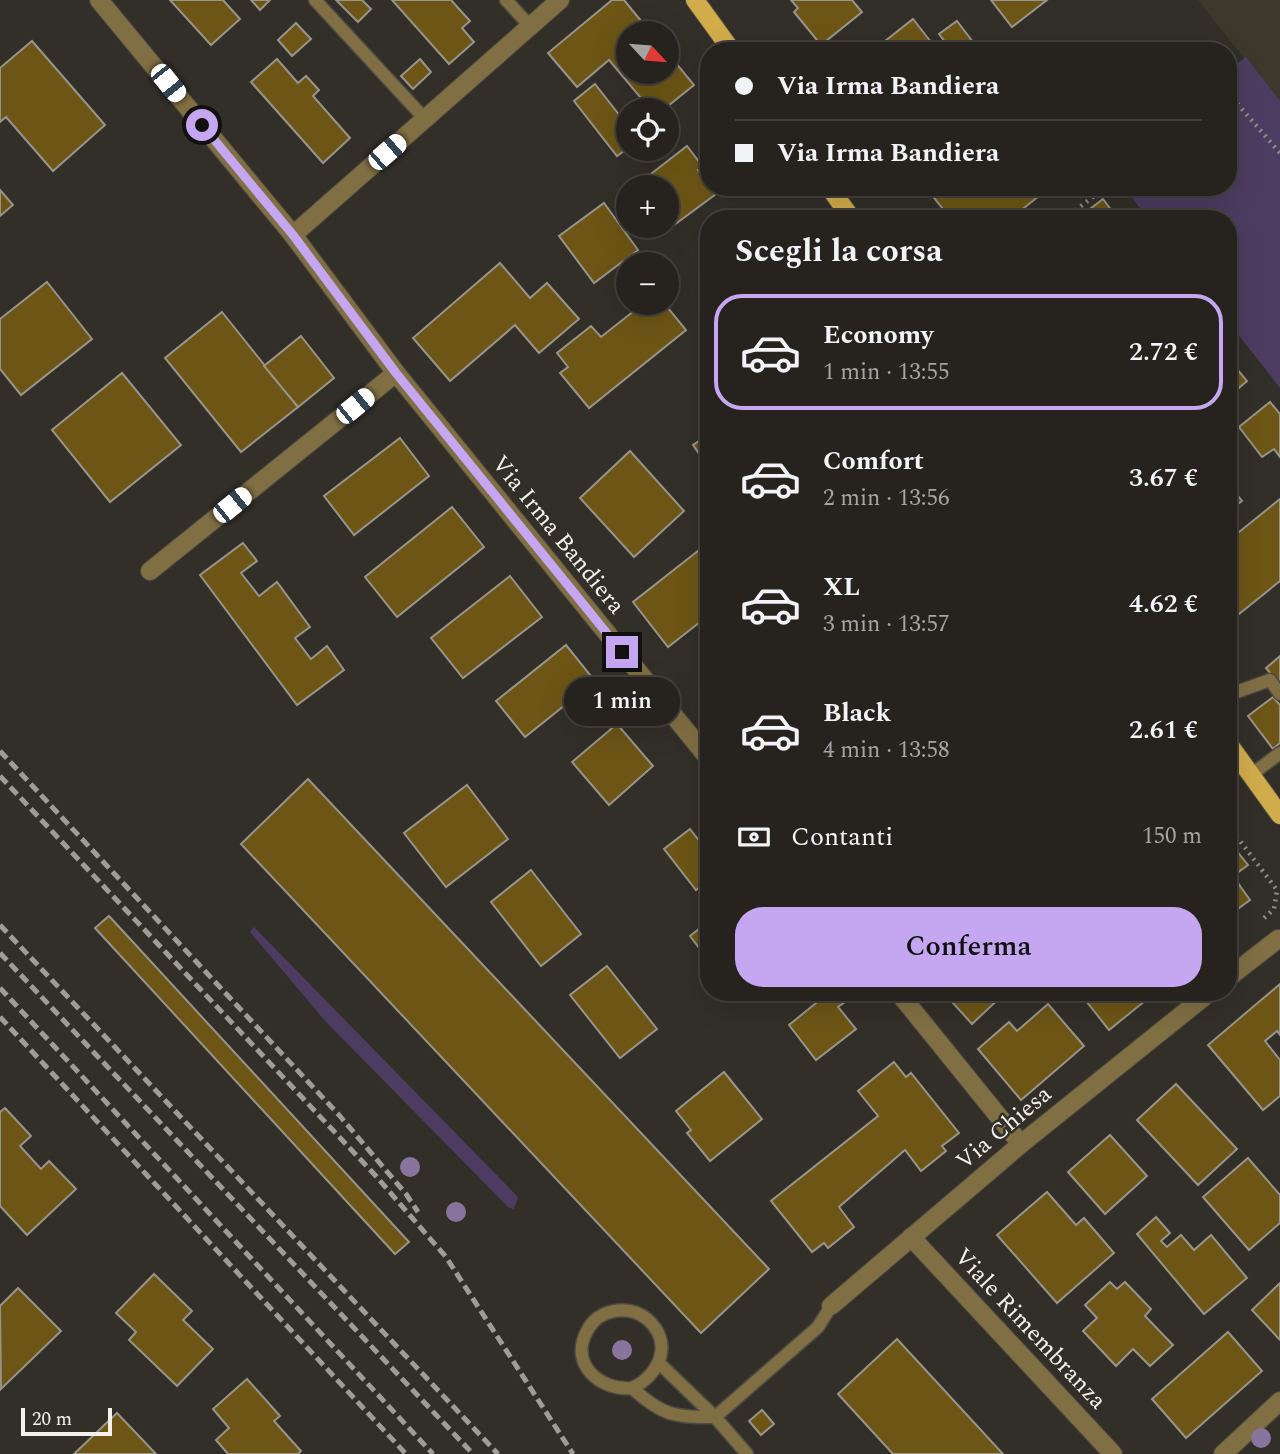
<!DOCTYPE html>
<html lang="it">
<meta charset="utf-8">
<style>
body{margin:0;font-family:Spectral,serif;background:#322f2b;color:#f1f3f6;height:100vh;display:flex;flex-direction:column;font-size:26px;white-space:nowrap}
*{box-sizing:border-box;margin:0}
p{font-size:23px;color:#a4a4a4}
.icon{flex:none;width:38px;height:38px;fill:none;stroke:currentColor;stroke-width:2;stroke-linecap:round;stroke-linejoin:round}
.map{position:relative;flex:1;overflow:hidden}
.drawer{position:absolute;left:700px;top:210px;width:537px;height:791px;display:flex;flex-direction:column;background:#26231e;border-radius:28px;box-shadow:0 7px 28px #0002,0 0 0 2px #42403c}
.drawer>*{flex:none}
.top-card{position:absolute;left:700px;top:42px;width:537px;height:154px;border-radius:28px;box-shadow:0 7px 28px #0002,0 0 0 2px #42403c;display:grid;align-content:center;height:154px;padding:0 35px;background:#26231e}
.needle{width:46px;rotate:116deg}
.fabs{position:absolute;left:616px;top:21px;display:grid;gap:14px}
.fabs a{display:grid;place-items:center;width:63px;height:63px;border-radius:50%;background:#26231e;box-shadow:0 7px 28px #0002,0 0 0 2px #42403c;font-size:35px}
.scale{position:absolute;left:21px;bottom:18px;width:91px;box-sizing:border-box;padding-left:7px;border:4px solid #f3f1ec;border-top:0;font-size:19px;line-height:24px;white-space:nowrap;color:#f3f1ec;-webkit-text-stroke:5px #322f28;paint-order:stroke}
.end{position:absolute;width:32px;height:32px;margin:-16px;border:9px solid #c5a7f1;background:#111;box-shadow:0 0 0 4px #111}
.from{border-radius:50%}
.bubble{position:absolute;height:49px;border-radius:24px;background:#26231e;box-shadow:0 7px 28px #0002,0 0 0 2px #42403c;font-size:23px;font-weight:600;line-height:49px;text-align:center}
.car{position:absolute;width:21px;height:42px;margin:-21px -10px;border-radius:9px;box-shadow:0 0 5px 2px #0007;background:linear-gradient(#fff 24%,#345 0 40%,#fff 0 76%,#345 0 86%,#fff 0)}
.top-card b{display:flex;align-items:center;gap:24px;height:66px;font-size:26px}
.top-card b+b{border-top:2px solid #42403c}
.top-card i{width:18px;height:18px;background:#f1f3f6}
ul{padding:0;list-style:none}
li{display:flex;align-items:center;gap:21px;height:116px;margin:0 14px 10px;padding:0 21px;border:4px solid transparent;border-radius:28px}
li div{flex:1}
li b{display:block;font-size:26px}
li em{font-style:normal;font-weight:600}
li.current{border-color:#c5a7f1}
li>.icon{width:63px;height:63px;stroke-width:1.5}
h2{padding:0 35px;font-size:32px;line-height:84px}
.pay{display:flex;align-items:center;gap:18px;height:77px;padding:0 35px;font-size:26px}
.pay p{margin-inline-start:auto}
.primary-button{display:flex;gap:14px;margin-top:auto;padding:14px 35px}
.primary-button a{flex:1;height:80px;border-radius:28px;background:#c5a7f1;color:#111;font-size:28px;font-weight:600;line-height:80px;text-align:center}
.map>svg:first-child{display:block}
.built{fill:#3d382b}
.green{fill:#4c3c61}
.building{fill:#6c5515;stroke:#97948b;stroke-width:2}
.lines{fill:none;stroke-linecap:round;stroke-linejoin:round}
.lane-casing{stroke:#4d4a43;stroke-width:15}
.street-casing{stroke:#4d4a43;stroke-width:20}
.primary-casing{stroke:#4d4a43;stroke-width:20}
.path{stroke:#8f8c86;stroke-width:4.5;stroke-dasharray:2 5;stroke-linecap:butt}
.lane{stroke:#806f43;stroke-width:12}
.street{stroke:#806f43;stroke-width:18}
.primary{stroke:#d1ac4a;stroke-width:18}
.rail{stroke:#9f9c97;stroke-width:5;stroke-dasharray:10 5;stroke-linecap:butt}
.tree{fill:#88749d}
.route{stroke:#c5a7f1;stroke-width:9}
.labels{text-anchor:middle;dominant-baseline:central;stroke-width:5;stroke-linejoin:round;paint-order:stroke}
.street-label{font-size:24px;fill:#f3f1ec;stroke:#322f28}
</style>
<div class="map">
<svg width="1280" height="1454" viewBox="0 0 1280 1454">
<rect width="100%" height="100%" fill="#322f28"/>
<!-- built -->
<path class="built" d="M1198,0h82v104z"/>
<!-- green -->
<g class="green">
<path d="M1246,57l34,44v287l-51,-65 -1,-104h-80l-24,-32h104l1,-117z"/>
<path d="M254,927l264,270 -4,12 -6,-2 -182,-185 -76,-90z"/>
</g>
<!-- building -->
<g class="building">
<path d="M170,0h53l17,19 -29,26z"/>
<path d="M251,0h19l-10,10z"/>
<path d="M336,0h26l9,9 -13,13z"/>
<path d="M392,0h59l19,21 -8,7 12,14 -25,22z"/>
<path d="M612,0h12l27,33h-23v39h39v-20l27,33 -31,25h-12l-42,-50 -32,27 -29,-34z"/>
<path d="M791,0h61l10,12 -41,33 -27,-33 4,-4z"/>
<path d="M991,0h56l-35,27z"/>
<path d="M913,19l25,32h-65l7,-6z"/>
<path d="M957,21l22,29 -1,1h-26l-13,-17z"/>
<path d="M296,23l15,16 -19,17 -14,-16z"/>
<path d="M32,41l73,84 -52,46 -47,-54 -6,5v-54z"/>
<path d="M277,59l21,24 8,-7 13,14 -6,6 37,42 -27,25 -72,-81z"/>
<path d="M420,59l11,13 -18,17 -12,-13z"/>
<path d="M595,84l33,42v22l-11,8 -43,-55z"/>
<path d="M687,146l16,21 -5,3 18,24 -46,34 -3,-5v-36h-27l-2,-3z"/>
<path d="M939,187h52l6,8 10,-8h26l6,9 -29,23h-59l-20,-25z"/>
<path d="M0,190l13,15 -13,11z"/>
<path d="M1103,199l15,20h-41z"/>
<path d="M604,203l34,47 -44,33 -35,-47z"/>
<path d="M500,263l30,35 17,-15 32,36 -40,34 -24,-28 -65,56 -37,-43z"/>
<path d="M47,282l45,57 -71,56 -21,-26v-50z"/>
<path d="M644,303h20l22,27 -97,78 -29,-35 8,-6 -11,-14 34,-27 10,11z"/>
<path d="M222,312l76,95 -57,45 -76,-94z"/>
<path d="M301,336l33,42 -36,29 -34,-41z"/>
<path d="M1228,358l19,23 -19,16z"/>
<path d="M122,373l59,72 -71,57 -58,-72z"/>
<path d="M1270,402l10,12v43l-6,-8 -12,8 -23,-30z"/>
<path d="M709,434v34l-16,-23z"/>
<path d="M400,438l29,38 -75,59 -30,-39z"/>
<path d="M630,451l54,60 -50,46 -54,-59z"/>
<path d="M1228,483l14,18 -14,10z"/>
<path d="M1280,499v82l-46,37 -6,-7v-70z"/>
<path d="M452,507l32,40 -87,70 -32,-40z"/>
<path d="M243,543l14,18 -16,12 18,23 18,-14 33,45 -15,11 16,21 16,-13 17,24 -47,35 -97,-130z"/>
<path d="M708,543l1,72 -41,32 -35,-45z"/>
<path d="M510,576l32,41 -79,61 -32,-40z"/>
<path d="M566,645l29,36 -70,56 -29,-36z"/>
<path d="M1280,656v29l-14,-17z"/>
<path d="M1273,697l7,8v38l-7,6 -25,-33z"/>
<path d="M617,724l36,42 -44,39 -37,-43z"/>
<path d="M308,779l461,490 -68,64 -460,-489z"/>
<path d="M467,785l41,54 -62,48 -42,-54z"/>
<path d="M690,829l15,19 4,-3v35l-13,10 -32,-41z"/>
<path d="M1228,840l20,25 -15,11 17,24 -22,16z"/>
<path d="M531,870l50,64 -40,32 -50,-64z"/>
<path d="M109,916l300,326 -14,12 -300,-326z"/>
<path d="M709,921v40l-19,-25z"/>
<path d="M607,966l50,63 -37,29 -50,-63z"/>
<path d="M1280,984v51l-3,-4 -12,10 15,19v36l-17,14 -55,-65z"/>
<path d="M816,992h21l8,10 -7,5 18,22 -40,31 -27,-35 27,-22 -5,-7z"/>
<path d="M943,992h63l-34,32z"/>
<path d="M1079,992h77l-47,38z"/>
<path d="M1048,1004l36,42 -63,54 -43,-51 31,-27 8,9z"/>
<path d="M894,1062l12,15 5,-4 48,60 -17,13 4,5 -25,20 -16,-21 -66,57 15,20 -26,21 -4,-5 -12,9 -41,-51 107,-85 -20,-25z"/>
<path d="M724,1072l38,47 -52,42 -23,-28 4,-3 -15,-19z"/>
<path d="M1176,1084l61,65 -39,36 -61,-65z"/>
<path d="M5,1108l26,28 -11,10 21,23 8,-8 27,28 -49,46 -27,-29v-94z"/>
<path d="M1110,1135l37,41 -42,38 -37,-42z"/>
<path d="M1248,1158l32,37v28l-31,27 -46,-53z"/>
<path d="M1047,1192l29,33 8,-7 30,35 -57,50 -60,-68z"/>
<path d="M1156,1217l14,16 -9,8 6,6 14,-12 13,15 17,-15 36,43 -43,36 -67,-80z"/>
<path d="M154,1274l38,37 -9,9 30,29 -36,37 -48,-46 7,-8 -20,-19z"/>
<path d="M1110,1282l7,7 8,-7 26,27 -6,7 28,29 -23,21 -17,-17 -17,17 -33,-35 14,-13 -12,-13z"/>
<path d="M1280,1283v57l-28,-30z"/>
<path d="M18,1288l43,43 -60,58 -1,-83z"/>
<path d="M1228,1332l34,39 -76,67 -34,-39z"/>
<path d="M897,1339l106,115h-110l-55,-60z"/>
<path d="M247,1379l33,37 -6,5 27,30 -3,3h-70l-12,-14 13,-12 -16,-19z"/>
<path d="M762,1410l12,14 -13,11 -12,-14z"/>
<path d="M117,1413l39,41h-82z"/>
</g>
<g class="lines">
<defs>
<g id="lane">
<path d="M315,0l110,119"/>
<path d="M506,0l24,26"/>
<path d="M1228,695l42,-15 10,14"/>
<path d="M1251,775l29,-22"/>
<path d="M659,1363l56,54 32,37"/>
<path d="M632,1388c28,-13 42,-46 15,-69 -19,-15 -49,-10 -60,12 -18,33 13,60 45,57 31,28 42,29 83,29l103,-90 13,-21"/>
</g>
<g id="street">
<path d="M99,0l194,235 103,138 313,386"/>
<path d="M293,235l267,-235"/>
<path d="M150,571l246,-198"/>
<path d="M1228,978l50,-39"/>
<path d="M898,992l123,152"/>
<path d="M911,1237l202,217"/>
<path d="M831,1306l190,-162 189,-152"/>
<path d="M1223,1454l57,-53"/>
</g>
<g id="primary">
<path d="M695,0l37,51"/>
<path d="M829,187l23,32"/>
<path d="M1228,743l52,72"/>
</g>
</defs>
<!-- lane casing -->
<use href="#lane" class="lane-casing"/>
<!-- street casing -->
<use href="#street" class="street-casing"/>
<!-- primary casing -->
<use href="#primary" class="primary-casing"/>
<!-- path -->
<g class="path">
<path d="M1228,93l52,60"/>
<path d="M1064,219l42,-32"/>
<path d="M1228,825l49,65 -3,19 -11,10"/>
</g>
<!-- lane -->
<use href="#lane" class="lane"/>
<!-- street -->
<use href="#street" class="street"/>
<!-- primary -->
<use href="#primary" class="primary"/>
<!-- rail -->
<g class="rail">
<path d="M0,751l339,364 67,79 12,18"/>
<path d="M0,776l375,399 71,82 127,197"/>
<path d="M0,925l498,529"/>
<path d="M0,953l473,501"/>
<path d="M0,988l433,466"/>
<path d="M0,1017l406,437"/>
</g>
</g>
<!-- trees -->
<g class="tree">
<circle cx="410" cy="1167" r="10"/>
<circle cx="456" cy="1212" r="10"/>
<circle cx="622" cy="1350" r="10"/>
<circle cx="1261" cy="1438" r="10"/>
</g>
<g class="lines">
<!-- route -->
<path class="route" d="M202,125l91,110 103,138 226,279"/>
</g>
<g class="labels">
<!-- street labels -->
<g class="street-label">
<text transform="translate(558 535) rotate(51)">Via Irma Bandiera</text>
<text transform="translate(1004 1128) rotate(-40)">Via Chiesa</text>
<text transform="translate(1030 1329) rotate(47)">Viale Rimembranza</text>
</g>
</g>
</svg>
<div class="fabs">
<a><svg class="needle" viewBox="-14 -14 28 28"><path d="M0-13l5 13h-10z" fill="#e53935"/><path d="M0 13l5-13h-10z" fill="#a4a4a4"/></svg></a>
<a><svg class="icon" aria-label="locate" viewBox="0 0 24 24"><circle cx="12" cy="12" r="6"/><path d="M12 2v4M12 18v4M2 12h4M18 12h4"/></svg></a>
<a>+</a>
<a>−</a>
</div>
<div class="scale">20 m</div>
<i class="end from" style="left:202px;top:125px"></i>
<i class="end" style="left:622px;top:652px"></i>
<div class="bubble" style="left:564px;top:677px;width:116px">1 min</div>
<i class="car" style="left:168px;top:83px;rotate:141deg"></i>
<i class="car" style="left:387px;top:152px;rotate:49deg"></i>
<i class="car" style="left:355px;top:406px;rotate:51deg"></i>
<i class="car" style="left:232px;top:505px;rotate:51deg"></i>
<div class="top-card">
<b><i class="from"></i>Via Irma Bandiera</b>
<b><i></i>Via Irma Bandiera</b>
</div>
<section class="drawer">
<h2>Scegli la corsa</h2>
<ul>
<li class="current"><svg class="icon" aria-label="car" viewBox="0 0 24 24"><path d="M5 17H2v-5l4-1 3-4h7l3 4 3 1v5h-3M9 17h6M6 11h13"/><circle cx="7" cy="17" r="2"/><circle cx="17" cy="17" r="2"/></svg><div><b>Economy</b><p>1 min · 13:55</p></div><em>2.72 €</em></li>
<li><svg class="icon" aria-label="car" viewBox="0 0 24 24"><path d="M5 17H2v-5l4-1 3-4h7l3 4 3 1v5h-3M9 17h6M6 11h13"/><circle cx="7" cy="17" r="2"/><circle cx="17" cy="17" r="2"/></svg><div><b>Comfort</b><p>2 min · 13:56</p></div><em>3.67 €</em></li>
<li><svg class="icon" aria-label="car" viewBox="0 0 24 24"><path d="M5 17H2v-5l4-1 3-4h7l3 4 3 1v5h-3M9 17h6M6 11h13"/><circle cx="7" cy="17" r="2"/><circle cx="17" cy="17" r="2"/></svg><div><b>XL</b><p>3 min · 13:57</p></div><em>4.62 €</em></li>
<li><svg class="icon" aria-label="car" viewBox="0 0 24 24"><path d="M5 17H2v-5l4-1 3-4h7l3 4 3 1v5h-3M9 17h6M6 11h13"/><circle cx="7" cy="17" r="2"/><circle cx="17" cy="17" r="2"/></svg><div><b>Black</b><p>4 min · 13:58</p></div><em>2.61 €</em></li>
</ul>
<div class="pay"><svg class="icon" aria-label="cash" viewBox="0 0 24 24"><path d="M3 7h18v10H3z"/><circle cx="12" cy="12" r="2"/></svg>Contanti<p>150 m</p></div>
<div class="primary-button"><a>Conferma</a></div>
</section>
</div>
